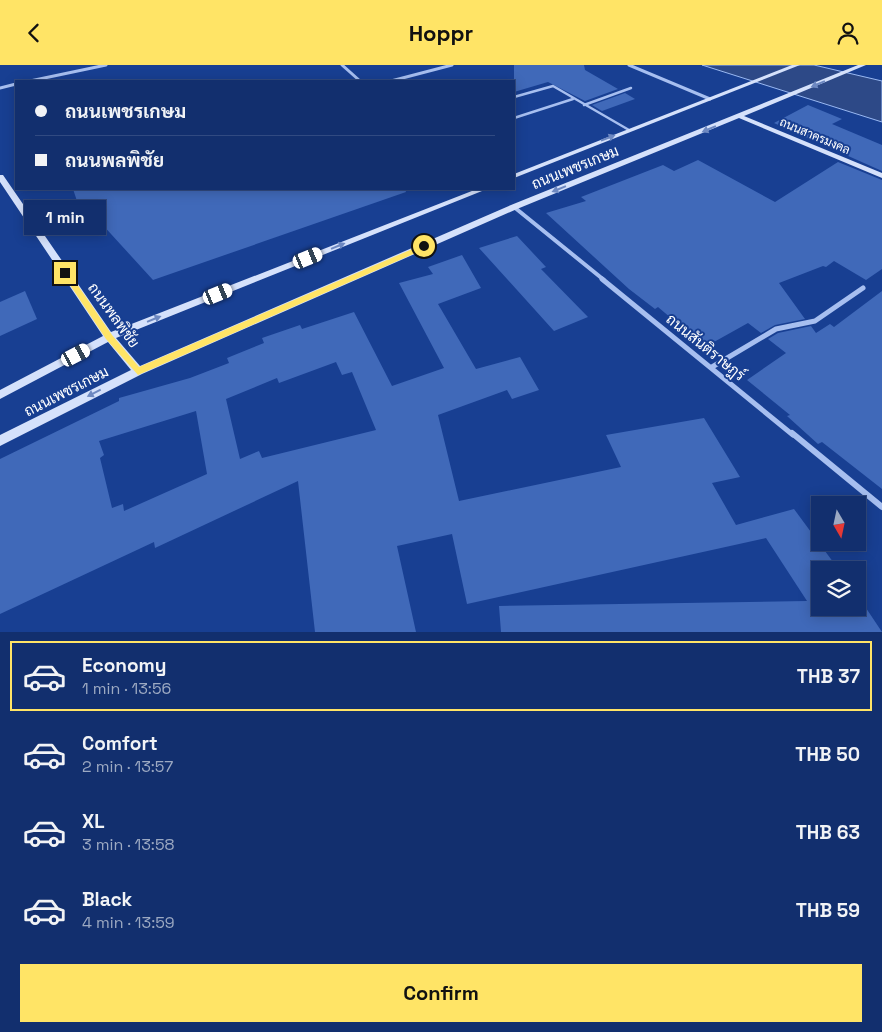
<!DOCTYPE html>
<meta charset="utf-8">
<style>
body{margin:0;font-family:"Space Grotesk",Sarabun,sans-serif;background:#1f3b76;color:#f1f3f6;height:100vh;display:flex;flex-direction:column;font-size:19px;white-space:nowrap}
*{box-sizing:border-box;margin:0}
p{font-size:16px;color:#9ca9c2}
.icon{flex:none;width:28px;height:28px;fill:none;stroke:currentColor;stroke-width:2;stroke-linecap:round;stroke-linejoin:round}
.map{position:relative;height:567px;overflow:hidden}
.details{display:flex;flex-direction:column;background:#122f6e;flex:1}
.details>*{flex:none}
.top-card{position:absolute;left:15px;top:15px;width:500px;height:110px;border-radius:0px;box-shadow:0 2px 12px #0003,0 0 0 1px #314a81;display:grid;align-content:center;height:110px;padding:0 20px;background:#122f6e}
.needle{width:32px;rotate:171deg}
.fabs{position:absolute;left:811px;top:431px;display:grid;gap:10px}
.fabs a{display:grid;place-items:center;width:55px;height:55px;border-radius:0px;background:#122f6e;box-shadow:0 2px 12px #0003,0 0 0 1px #314a81;font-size:25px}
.end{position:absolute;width:22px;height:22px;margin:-11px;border:6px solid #ffe466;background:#111;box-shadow:0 0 0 2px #111}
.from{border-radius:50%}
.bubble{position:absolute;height:35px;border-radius:0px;background:#122f6e;box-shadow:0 2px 12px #0003,0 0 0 1px #314a81;font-size:16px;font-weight:700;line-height:35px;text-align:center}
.car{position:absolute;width:15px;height:30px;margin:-15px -8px;border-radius:6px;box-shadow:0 0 4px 1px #0007;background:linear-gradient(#fff 24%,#345 0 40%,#fff 0 76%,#345 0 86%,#fff 0)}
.top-card b{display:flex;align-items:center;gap:18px;height:48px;font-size:19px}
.top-card b+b{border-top:1px solid #314a81}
.top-card i{width:12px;height:12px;background:#f1f3f6}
ul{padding:9px 0 0;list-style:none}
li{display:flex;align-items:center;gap:15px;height:70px;margin:0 10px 8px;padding:0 10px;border:2px solid transparent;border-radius:0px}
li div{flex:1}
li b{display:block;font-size:19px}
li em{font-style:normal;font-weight:700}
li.selected{border-color:#ffe466}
li>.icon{width:45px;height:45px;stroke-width:1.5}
.action{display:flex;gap:10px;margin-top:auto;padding:10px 20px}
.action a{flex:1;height:58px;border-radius:0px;background:#ffe466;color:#111;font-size:20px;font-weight:700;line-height:58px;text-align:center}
header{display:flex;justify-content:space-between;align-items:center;height:65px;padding:0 20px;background:#ffe466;color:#111;font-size:22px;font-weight:700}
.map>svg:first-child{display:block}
.water{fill:#2d4987;stroke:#99b8f2}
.building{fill:#4069b9;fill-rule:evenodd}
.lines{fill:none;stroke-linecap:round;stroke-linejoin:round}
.lane{stroke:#a7bff0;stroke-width:2.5}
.street-far3{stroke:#a7bff0;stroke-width:3}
.street-far2{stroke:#a7bff0;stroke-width:4}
.street-far1{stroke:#a7bff0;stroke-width:5}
.street{stroke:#a7bff0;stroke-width:6}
.secondary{fill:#d5e1fb;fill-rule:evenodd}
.oneway{fill:#6d88c1}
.route{fill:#ffe466}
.labels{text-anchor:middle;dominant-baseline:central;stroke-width:4;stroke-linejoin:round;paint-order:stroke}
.far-street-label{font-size:12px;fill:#fff;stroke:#183f92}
.street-label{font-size:15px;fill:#fff;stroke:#183f92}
</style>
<header><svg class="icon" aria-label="back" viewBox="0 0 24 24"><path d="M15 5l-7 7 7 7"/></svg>Hoppr<svg class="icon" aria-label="person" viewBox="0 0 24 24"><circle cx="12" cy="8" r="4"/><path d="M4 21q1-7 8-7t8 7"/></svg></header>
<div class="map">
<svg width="882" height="567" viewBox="0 0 882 567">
<rect width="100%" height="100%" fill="#183f92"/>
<!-- water -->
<path class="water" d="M702,0h112l68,16v41z"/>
<!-- building -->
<g class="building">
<path d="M514,0h70l1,5 33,19 -33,12 -37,-19 -34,10z"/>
<path d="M625,28l10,6 -33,12 -10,-6z"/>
<path d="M808,40l34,14 -10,5 50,21v26l-108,-48z"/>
<path d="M698,95l77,42 63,-40 44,18v89l-16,11 -32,-19 -8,6 -3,-1 -44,17 26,36 -30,6 -14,8 -13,-10 -43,24 -47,-40 -3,2 -26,-20 -83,-76 40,-12 -5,-4 82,-32 11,6z"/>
<path d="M73,124h332l1,3 -253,88 -63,-69 -9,2z"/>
<path d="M517,171l29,31 -5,2 47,48 -34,14 -75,-83z"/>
<path d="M462,190l19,33 -43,16 38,65 44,-12 19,33 -27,9 -5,-9 -69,25 21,86 162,-34 -15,-32 98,-17 36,59 -28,6 24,42 58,-16 45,61h-19v37h38v-11l24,36h-381l-2,-26 308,-5 -41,-63 -299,66 -15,-70 -55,12 19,86h-101l-17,-151 -143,67 -1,-6 -154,72v-155l119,-58v-3l71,-20 39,-15 -2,-5 37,-15 -2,-5 38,-13 2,4 52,-17 38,74 52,-18 -45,-85 34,-9 -5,-7zM336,297l6,13 10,-3 24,58 -114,28 -3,-7 -19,8 -14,-60 51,-21 2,5zM196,346l11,63 -83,37 -1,-7 -11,4 -12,-50 4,-3 -5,-14z"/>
<path d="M25,226l12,28 -37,17v-34z"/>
<path d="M882,226v198l-60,-47 -4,2 -31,-28 3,-1 -43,-35 39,-27 -18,-14 10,-6 33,-7 5,7 14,-9 4,3z"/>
</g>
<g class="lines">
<!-- lane -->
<g class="lane">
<path d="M514,32l39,-11 76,44"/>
<path d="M584,40l47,-17"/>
<path d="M514,53l59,-19"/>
</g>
<!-- street-far3 -->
<g class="street-far3">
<path d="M342,0l18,16"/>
<path d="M629,0l81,34"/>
<path d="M30,16l76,-16"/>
<path d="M391,16l61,-16"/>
<path d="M0,23l16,-4"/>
</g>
<!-- street-far2 -->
<path class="street-far2" d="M514,142l90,73"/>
<!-- street-far1 -->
<g class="street-far1">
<path d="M602,214l191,156"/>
<path d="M712,302l64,-38 39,-8 48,-33"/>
</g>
<!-- street -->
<path class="street" d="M792,368l90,74"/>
<!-- secondary -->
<g class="secondary">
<path d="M792,0h8l-286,113v-4z"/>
<path d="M858,0h8l-122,51 138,57v5l-143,-60 -222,91 -375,165 -142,72v-11l131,-65 -23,-28 -108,57v-9l103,-54 -103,-154v-7h3l108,157 366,-143h10l-371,149 24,28 371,-161z"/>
</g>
</g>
<!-- one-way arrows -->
<defs><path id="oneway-solid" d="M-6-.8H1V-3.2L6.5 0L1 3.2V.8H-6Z" transform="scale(1.25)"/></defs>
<g class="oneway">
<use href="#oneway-solid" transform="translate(818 19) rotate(157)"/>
<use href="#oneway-solid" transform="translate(709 64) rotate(157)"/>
<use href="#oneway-solid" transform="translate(608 73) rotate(-21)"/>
<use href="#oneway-solid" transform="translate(559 124) rotate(158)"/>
<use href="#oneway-solid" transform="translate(338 181) rotate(-22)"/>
<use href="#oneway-solid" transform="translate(154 254) rotate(-22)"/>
<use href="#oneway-solid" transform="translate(94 328) rotate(153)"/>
</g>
<!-- route -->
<path class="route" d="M424,179l3,4 -289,127 -32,-36 -44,-66 6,-2 44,64 27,32z"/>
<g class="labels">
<!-- far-street labels -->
<g class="far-street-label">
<text transform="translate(815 71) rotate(23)">ถนนสาครมงคล</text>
</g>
<!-- street labels -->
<g class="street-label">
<text transform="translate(575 102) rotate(-22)">ถนนเพชรเกษม</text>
<text transform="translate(114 250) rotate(54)">ถนนพลพิชัย</text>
<text transform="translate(706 282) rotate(39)">ถนนสันติราษฎร์</text>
<text transform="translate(66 326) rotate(-27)">ถนนเพชรเกษม</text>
</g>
</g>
</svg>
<div class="fabs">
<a><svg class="needle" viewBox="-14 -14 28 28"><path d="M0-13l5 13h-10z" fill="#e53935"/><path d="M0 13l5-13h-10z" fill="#9ca9c2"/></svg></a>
<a><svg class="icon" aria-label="layers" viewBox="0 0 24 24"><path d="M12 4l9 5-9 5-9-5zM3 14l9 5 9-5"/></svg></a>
</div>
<i class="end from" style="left:424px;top:181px"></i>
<i class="end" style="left:65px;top:208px"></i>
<div class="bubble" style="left:24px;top:135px;width:82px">1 min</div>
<i class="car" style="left:308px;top:193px;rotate:68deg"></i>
<i class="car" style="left:218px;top:229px;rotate:68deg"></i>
<i class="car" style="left:76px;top:290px;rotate:62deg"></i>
<div class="top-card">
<b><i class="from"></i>ถนนเพชรเกษม</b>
<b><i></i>ถนนพลพิชัย</b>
</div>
</div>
<section class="details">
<ul>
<li class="selected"><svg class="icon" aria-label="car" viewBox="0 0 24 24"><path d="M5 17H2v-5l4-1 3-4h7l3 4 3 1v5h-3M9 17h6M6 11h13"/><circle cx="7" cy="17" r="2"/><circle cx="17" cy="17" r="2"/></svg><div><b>Economy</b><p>1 min · 13:56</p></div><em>THB 37</em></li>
<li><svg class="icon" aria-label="car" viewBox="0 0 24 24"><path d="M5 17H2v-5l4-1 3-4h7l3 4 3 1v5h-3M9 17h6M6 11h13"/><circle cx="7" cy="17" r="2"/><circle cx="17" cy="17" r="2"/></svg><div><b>Comfort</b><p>2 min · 13:57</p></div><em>THB 50</em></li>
<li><svg class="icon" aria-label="car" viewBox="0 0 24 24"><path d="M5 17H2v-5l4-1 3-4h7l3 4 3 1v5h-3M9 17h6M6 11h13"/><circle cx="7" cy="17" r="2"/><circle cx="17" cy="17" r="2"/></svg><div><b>XL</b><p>3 min · 13:58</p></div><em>THB 63</em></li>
<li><svg class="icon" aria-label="car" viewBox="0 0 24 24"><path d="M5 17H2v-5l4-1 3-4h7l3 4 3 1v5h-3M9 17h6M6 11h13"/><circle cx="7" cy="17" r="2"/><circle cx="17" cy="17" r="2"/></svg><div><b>Black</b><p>4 min · 13:59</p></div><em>THB 59</em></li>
</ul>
<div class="action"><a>Confirm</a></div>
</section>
